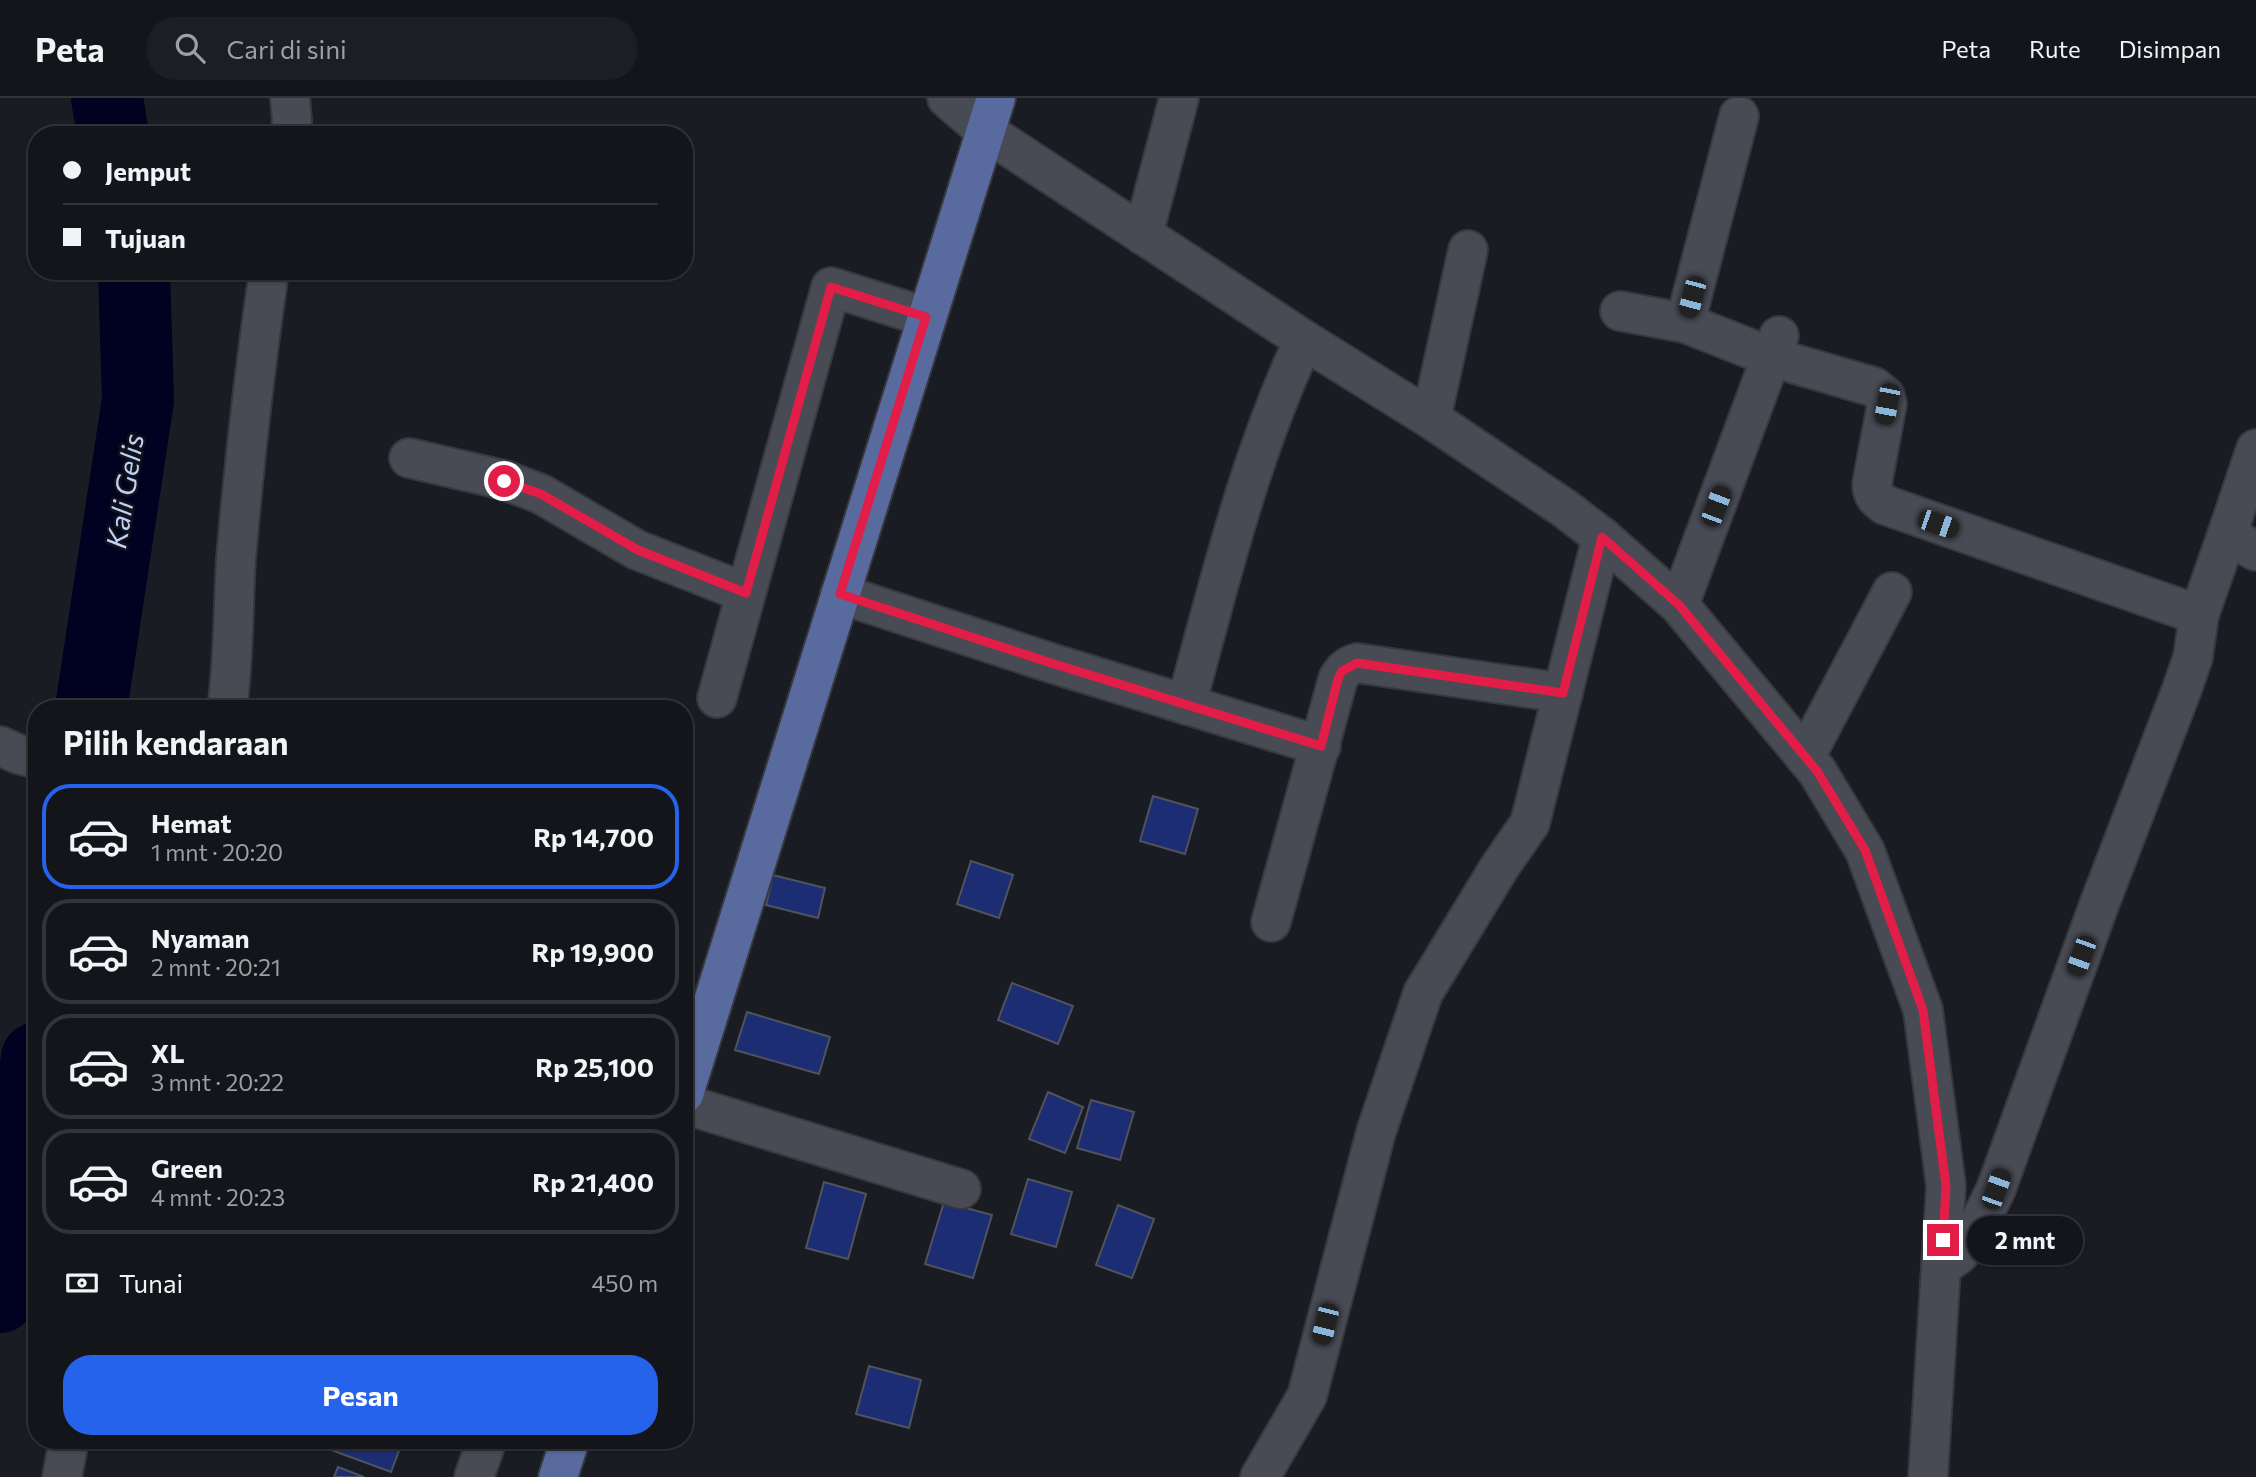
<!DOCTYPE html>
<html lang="id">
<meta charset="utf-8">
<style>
body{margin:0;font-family:Commissioner,sans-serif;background:#1c1e23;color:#f1f3f6;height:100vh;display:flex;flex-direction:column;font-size:26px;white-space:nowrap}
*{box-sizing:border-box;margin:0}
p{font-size:23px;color:#9d9fa2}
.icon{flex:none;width:38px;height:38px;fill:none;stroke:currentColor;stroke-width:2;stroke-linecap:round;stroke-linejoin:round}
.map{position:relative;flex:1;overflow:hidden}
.side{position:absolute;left:28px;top:602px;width:665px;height:749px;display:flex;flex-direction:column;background:#13151a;border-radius:28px;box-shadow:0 2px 5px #0004,0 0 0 2px #323439}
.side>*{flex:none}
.banner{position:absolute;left:28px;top:28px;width:665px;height:154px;border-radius:28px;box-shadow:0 2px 5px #0004,0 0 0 2px #323439;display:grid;align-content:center;height:154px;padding:0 35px;background:#13151a}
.end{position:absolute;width:32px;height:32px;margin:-16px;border:9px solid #e11d48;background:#fff;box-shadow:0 0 0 4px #fff}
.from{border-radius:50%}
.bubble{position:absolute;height:49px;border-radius:24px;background:#13151a;box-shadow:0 2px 5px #0004,0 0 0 2px #323439;font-size:23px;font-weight:700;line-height:49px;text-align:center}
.car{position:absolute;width:21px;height:42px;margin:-21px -10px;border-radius:9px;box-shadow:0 0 5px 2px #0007;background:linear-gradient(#222 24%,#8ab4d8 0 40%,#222 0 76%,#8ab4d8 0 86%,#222 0)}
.banner b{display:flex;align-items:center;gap:24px;height:66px;font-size:26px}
.banner b+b{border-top:2px solid #323439}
.banner i{width:18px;height:18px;background:#f1f3f6}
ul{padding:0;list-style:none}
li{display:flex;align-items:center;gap:21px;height:105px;margin:0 14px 10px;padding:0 21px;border:4px solid #323439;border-radius:28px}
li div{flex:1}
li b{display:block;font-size:26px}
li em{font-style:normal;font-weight:700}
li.current{border-color:#2563eb}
li>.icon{width:63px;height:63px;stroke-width:1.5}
h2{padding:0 35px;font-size:32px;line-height:84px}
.pay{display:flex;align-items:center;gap:18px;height:77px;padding:0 35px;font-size:26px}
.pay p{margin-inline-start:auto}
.button{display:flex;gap:14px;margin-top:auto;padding:14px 35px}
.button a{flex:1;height:80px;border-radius:28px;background:#2563eb;color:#fff;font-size:28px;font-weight:700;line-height:80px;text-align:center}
header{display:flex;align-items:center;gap:42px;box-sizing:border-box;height:98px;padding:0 35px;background:#13151a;border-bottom:2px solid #323439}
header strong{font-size:33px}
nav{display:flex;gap:38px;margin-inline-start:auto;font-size:24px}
.search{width:490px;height:63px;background:#1c1e23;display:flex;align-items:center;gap:18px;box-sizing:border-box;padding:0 24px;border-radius:28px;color:#9d9fa2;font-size:26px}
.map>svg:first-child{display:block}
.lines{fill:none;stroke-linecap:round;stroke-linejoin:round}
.river{stroke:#010121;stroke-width:72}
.building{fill:#1c2d73;stroke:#50535c;stroke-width:2}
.minor-casing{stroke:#37383e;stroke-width:42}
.major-casing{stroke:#37383e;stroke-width:42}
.minor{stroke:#484b54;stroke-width:38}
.major{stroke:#596a9f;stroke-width:38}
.route{stroke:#e11d48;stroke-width:9}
.labels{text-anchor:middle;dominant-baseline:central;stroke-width:5;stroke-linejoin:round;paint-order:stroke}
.water-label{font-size:28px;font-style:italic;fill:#c0d0fa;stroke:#10131a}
</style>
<header>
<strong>Peta</strong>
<div class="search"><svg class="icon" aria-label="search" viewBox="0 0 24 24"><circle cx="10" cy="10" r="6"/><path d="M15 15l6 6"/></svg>Cari di sini</div>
<nav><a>Peta</a><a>Rute</a><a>Disimpan</a></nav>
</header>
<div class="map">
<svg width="2256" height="1379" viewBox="0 0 2256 1379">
<rect width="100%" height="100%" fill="#191c23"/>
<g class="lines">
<!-- river -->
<g class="river">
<path d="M107,0l6,37"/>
<path d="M91,611l47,-309 -4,-129"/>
<path d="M0,1199l37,-239"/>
</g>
</g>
<!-- building -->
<g class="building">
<path d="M1153,698l45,13 -13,45 -45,-13z"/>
<path d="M971,763l42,14 -14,43 -42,-14z"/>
<path d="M773,777l52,13 -7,30 -52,-13z"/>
<path d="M1012,885l61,23 -15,38 -60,-24z"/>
<path d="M747,914l83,25 -11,37 -84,-24z"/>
<path d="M1048,994l35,15 -18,46 -36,-14z"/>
<path d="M1091,1002l43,12 -14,48 -43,-12z"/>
<path d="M1028,1081l44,13 -16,55 -45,-13z"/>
<path d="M824,1084l42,12 -18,65 -42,-11z"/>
<path d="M944,1104l48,13 -19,63 -48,-14z"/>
<path d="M1118,1107l36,14 -22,59 -36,-13z"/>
<path d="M869,1268l52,14 -12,48 -53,-14z"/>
<path d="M304,1342h99l-12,32z"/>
<path d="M338,1369l26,10h-30z"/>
</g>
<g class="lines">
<defs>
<g id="minor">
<path d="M290,0l2,22 -2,15"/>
<path d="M947,0l38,33 319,209 127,79 133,89 38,29 77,68 138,166 48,80 58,159 23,176 -18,291"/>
<path d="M1143,137l36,-137"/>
<path d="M1620,213l65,12 86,34 103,30 11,9 2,8 -15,80c0,11 5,15 13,21l314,110"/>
<path d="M1685,225l54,-207"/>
<path d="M1431,321l37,-169"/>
<path d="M2256,351l-29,86 29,16"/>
<path d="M409,360l95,22 37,14 96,56 109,43"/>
<path d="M840,496l211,69 270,83"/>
<path d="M1679,507l100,-269"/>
<path d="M717,600l114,-411 95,30"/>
<path d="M1186,607c34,-124 63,-248 118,-365"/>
<path d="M227,611c7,-50 6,-100 9,-150 8,-96 19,-192 33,-288"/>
<path d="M0,648l18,8 19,5"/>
<path d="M1805,659l87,-165"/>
<path d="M1271,824l67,-243c5,-9 9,-13 19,-16l206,30"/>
<path d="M684,1006l277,85"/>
<path d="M1941,1169l18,-13 13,-16 24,-49 103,-284 83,-216 11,-32 6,-42 28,-80"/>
<path d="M62,1379l7,-37"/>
<path d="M474,1379l13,-37"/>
<path d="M1260,1379l47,-81 69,-264 47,-139 76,-125 31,-45 72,-286"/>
</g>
<g id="major">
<path d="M684,996l312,-996"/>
<path d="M558,1379l12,-37"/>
</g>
</defs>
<!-- minor casing -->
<use href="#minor" class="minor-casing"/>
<!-- major casing -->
<use href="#major" class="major-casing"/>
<!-- minor -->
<use href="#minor" class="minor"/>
<!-- major -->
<use href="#major" class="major"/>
</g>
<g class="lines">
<!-- route -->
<path class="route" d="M504,383l37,13 97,56 108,43 85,-306 95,30 -86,277 211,69 270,83 17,-67 4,-8 15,-8 206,30 39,-156 77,68 138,166 48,79 58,160 23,176 -3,54"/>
</g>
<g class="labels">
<!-- water labels -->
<g class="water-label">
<text transform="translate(124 393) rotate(-81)">Kali Gelis</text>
</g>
</g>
</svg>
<i class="end from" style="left:504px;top:383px"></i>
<i class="end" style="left:1943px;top:1142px"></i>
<div class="bubble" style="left:1967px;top:1118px;width:116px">2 mnt</div>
<i class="car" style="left:1692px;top:199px;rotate:195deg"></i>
<i class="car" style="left:1887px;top:306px;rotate:191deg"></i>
<i class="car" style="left:1716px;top:408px;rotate:21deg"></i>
<i class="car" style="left:1938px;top:426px;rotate:109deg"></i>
<i class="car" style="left:2081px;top:858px;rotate:200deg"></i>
<i class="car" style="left:1996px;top:1091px;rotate:20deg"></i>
<i class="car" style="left:1325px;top:1226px;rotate:194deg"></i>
<div class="banner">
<b><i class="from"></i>Jemput</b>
<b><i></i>Tujuan</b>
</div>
<section class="side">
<h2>Pilih kendaraan</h2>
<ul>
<li class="current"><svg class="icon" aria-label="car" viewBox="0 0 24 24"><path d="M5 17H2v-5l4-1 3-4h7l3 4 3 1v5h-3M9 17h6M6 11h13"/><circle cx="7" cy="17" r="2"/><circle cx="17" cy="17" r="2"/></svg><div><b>Hemat</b><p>1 mnt · 20:20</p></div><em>Rp 14,700</em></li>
<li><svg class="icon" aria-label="car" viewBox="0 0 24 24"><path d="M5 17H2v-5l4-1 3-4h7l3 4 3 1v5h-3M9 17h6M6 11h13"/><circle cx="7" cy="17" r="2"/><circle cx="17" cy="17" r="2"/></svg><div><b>Nyaman</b><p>2 mnt · 20:21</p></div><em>Rp 19,900</em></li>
<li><svg class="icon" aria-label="car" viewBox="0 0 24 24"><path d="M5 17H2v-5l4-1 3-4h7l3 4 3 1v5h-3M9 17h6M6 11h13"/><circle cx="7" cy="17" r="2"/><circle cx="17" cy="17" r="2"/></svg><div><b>XL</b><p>3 mnt · 20:22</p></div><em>Rp 25,100</em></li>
<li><svg class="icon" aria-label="car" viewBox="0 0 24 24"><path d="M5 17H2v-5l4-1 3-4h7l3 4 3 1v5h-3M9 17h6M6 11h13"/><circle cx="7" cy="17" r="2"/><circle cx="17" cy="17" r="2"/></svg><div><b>Green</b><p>4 mnt · 20:23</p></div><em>Rp 21,400</em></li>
</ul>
<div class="pay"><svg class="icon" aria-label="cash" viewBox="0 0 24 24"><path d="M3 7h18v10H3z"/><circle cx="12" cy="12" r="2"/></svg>Tunai<p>450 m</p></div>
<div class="button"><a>Pesan</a></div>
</section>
</div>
